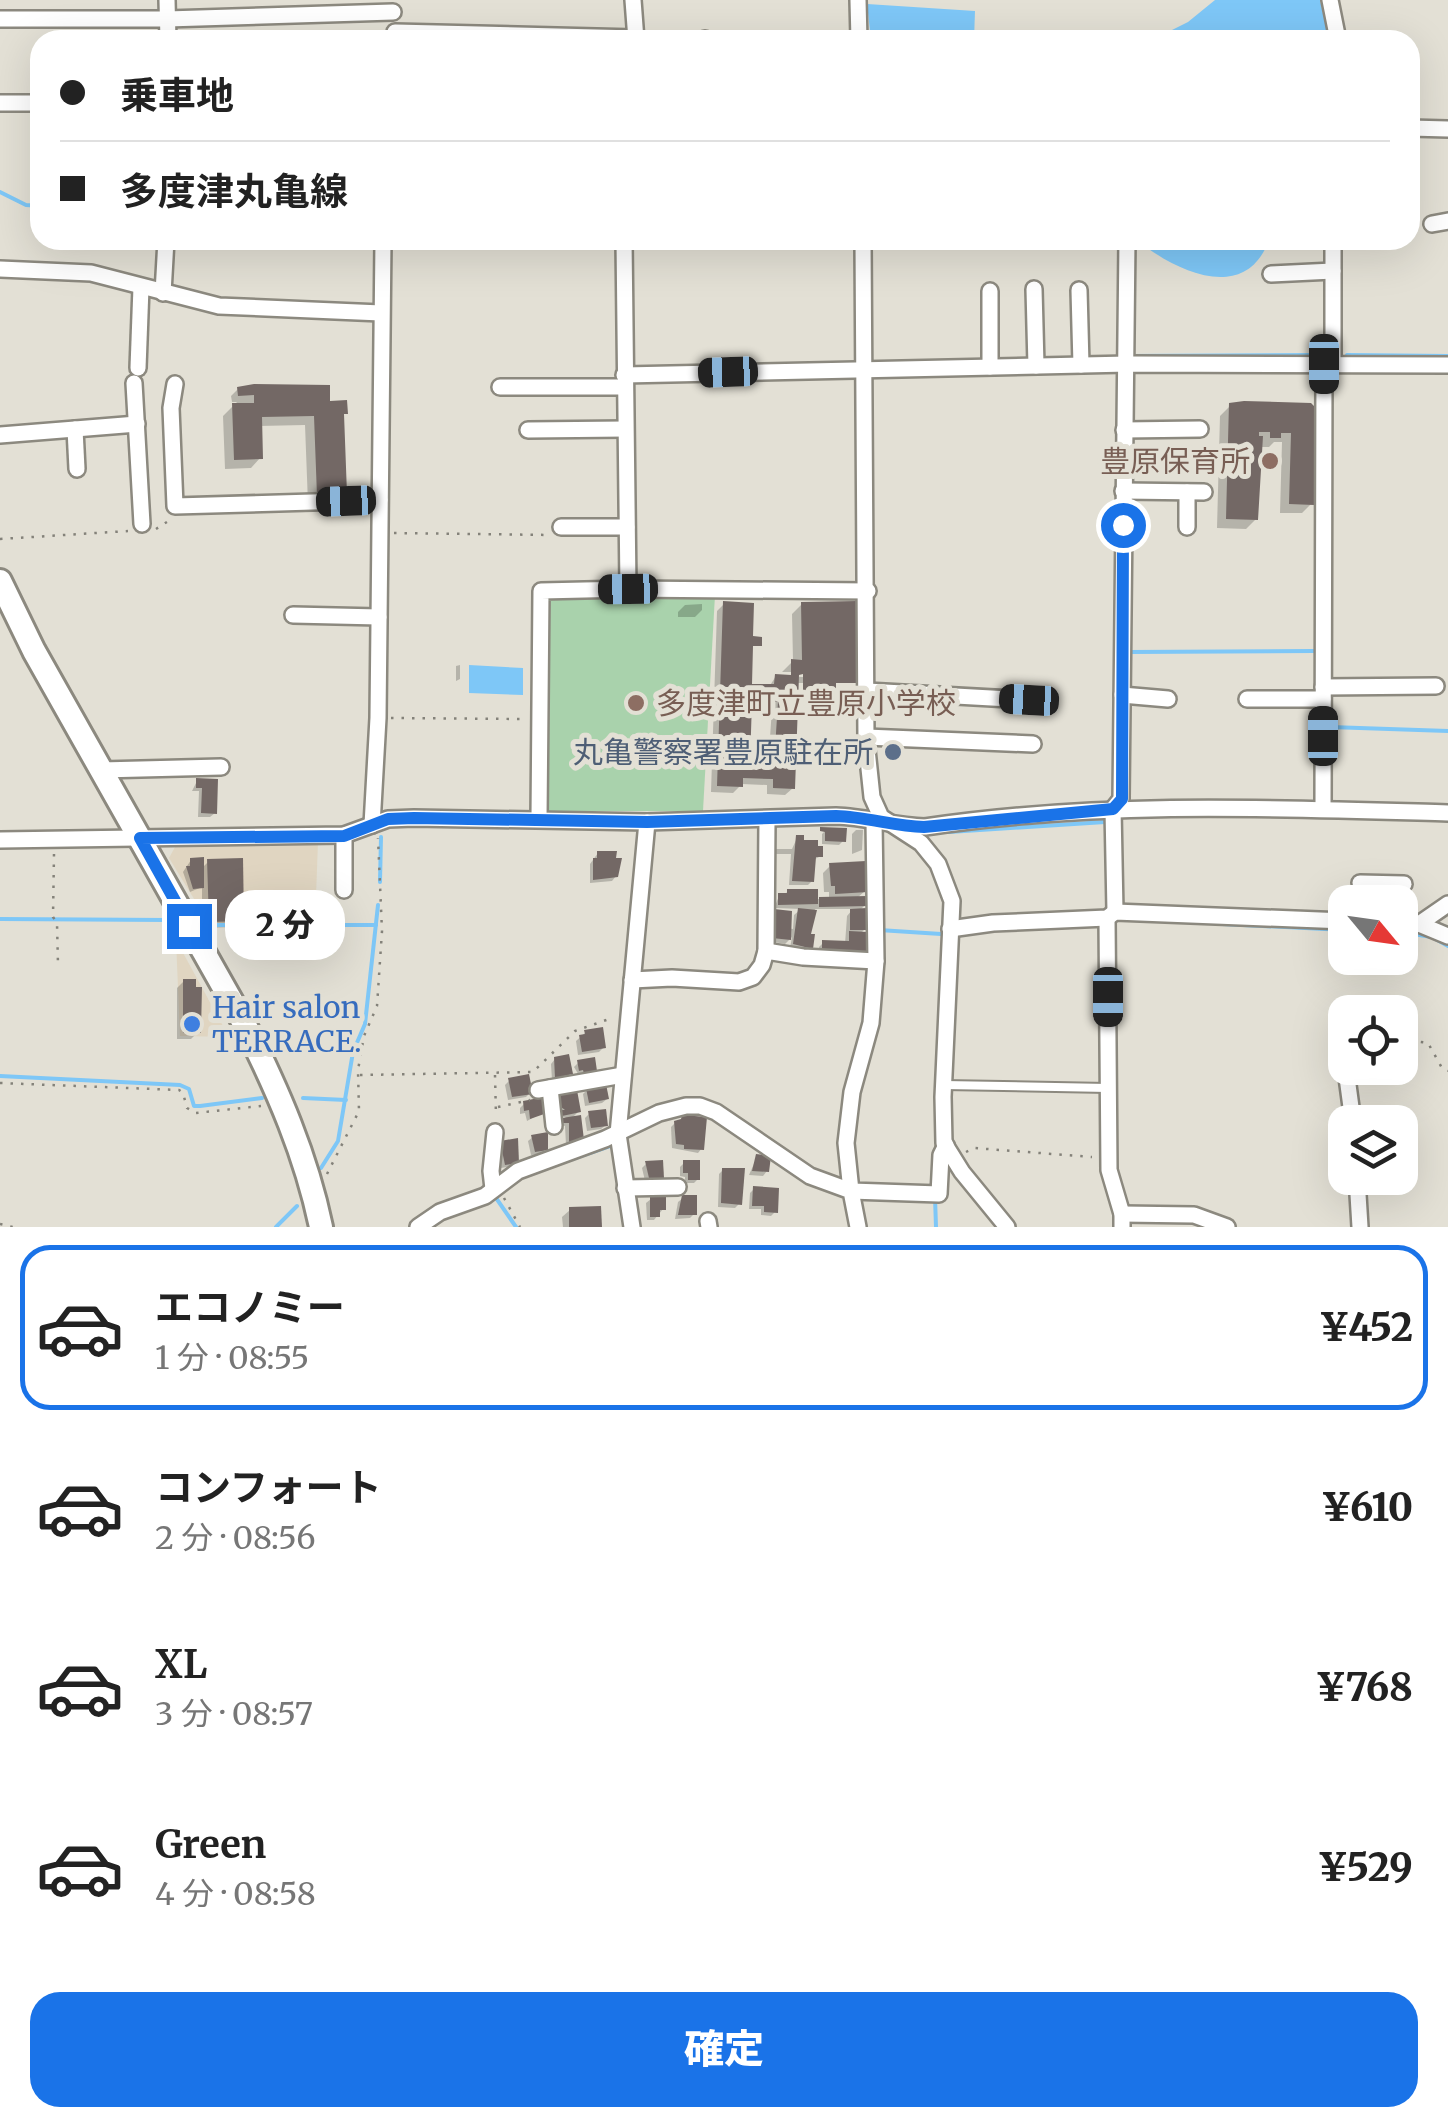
<!DOCTYPE html>
<html lang="ja">
<meta charset="utf-8">
<style>
body{margin:0;font-family:Merriweather,"Noto Sans JP",serif;background:#f6f6f6;color:#222;height:100vh;display:flex;flex-direction:column;font-size:38px;white-space:nowrap}
*{box-sizing:border-box;margin:0}
p{font-size:32px;color:#767676}
.icon{flex:none;width:55px;height:55px;fill:none;stroke:currentColor;stroke-width:2;stroke-linecap:round;stroke-linejoin:round}
.map{position:relative;height:1227px;overflow:hidden}
.panel{display:flex;flex-direction:column;background:#fff;flex:1}
.panel>*{flex:none}
.guide{position:absolute;left:30px;top:30px;width:1390px;height:220px;border-radius:30px;box-shadow:0 10px 40px #0002;display:grid;align-content:center;height:220px;padding:0 30px;background:#fff}
.needle{width:65px;rotate:119deg}
.fabs{position:absolute;left:1328px;top:885px;display:grid;gap:20px}
.fabs a{display:grid;place-items:center;width:90px;height:90px;border-radius:20px;background:#fff;box-shadow:0 10px 40px #0002;font-size:50px}
.end{position:absolute;width:45px;height:45px;margin:-22px;border:12px solid #1a73e8;background:#fff;box-shadow:0 0 0 5px #fff}
.from{border-radius:50%}
.bubble{position:absolute;height:70px;border-radius:30px;background:#fff;box-shadow:0 10px 40px #0002;font-size:32px;font-weight:800;line-height:70px;text-align:center}
.car{position:absolute;width:30px;height:60px;margin:-30px -15px;border-radius:12px;box-shadow:0 0 8px 2px #0007;background:linear-gradient(#222 24%,#8ab4d8 0 40%,#222 0 76%,#8ab4d8 0 86%,#222 0)}
.guide b{display:flex;align-items:center;gap:35px;height:95px;font-size:38px}
.guide b+b{border-top:2px solid #e0e0e0}
.guide i{width:25px;height:25px;background:#222}
ul{padding:18px 0 0;list-style:none}
li{display:flex;align-items:center;gap:30px;height:165px;margin:0 20px 15px;padding:0 10px;border:5px solid transparent;border-radius:30px}
li div{flex:1}
li b{display:block;font-size:38px}
li em{font-style:normal;font-weight:800}
li.selected{border-color:#1a73e8}
li>.icon{width:90px;height:90px;stroke-width:1.5}
.cta{display:flex;gap:20px;margin-top:auto;padding:20px 30px}
.cta a{flex:1;height:115px;border-radius:30px;background:#1a73e8;color:#fff;font-size:40px;font-weight:800;line-height:115px;text-align:center}
.map>svg:first-child{display:block}
.commercial{fill:#e0d5c1}
.green{fill:#a9d2ac}
.water{fill:#7ec7f7}
.shadow{fill:#0003;fill-rule:evenodd}
.lines{fill:none;stroke-linecap:round;stroke-linejoin:round}
.stream{stroke:#7ec7f7;stroke-width:4}
.building{fill:#736865;fill-rule:evenodd}
.service-casing{stroke:#8c897f;stroke-width:12}
.minor-casing{stroke:#8c897f;stroke-width:20}
.secondary-casing{stroke:#8c897f;stroke-width:28}
.path{stroke:#84827a;stroke-width:2.5;stroke-dasharray:2.5 8;stroke-linecap:butt}
.service{stroke:#fff;stroke-width:8}
.minor{stroke:#fff;stroke-width:15}
.secondary{stroke:#fff;stroke-width:22}
.route{stroke:#1a73e8;stroke-width:12}
.education-dot{fill:#8d6e63;stroke:#e3e0d5;stroke-width:4}
.service-dot{fill:#5c6f8a;stroke:#e3e0d5;stroke-width:4}
.shop-dot{fill:#3f7fe0;stroke:#e3e0d5;stroke-width:4}
.labels{text-anchor:middle;dominant-baseline:central;stroke-width:10;stroke-linejoin:round;paint-order:stroke}
.education-label{font-size:30px;fill:#785e54;stroke:#e3e0d5;text-anchor:end}
.service-label{font-size:30px;fill:#4e5e75;stroke:#e3e0d5;text-anchor:end}
.shop-label{font-size:30px;fill:#366cbe;stroke:#e3e0d5;text-anchor:start}
</style>
<div class="map">
<svg width="1448" height="1227" viewBox="0 0 1448 1227">
<rect width="100%" height="100%" fill="#e3e0d5"/>
<!-- commercial -->
<g class="commercial">
<path d="M318,842l-3,82 -105,1 -41,-67 6,-11z"/>
<path d="M176,940l53,97 -49,-1z"/>
</g>
<!-- green -->
<path class="green" d="M715,595l-12,216h-155l-4,-3 3,-211z"/>
<!-- water -->
<g class="water">
<path d="M1215,0h105l9,40h-177l36,-18z"/>
<path d="M867,4l108,7 -1,29h-103z"/>
<path d="M1137,240h132c-24,65 -94,31 -132,0z"/>
<path d="M469,665l54,3v27l-54,-2z"/>
</g>
<!-- shadow -->
<g class="shadow">
<path d="M238,389l89,14 18,10 -3,3 2,77 -36,11 -3,-79 -46,1 1,32 -9,10 -26,1 -2,-53 14,-14h-5l-1,-6z"/>
<path d="M1310,405l1,99 -9,9h-22l2,-71h-8l-5,5h-9l-4,72 -10,10 -29,-1 3,-112 10,-10z"/>
<path d="M702,604v6l-7,7h-17v-5l7,-7z"/>
<path d="M724,604l27,39 8,2 -8,1 -2,40 20,1 7,-11 28,1 5,-5h-27l11,-11 -1,-47 10,-10 53,78 -22,1 -1,10h-24l-1,9h-4v-19h-6l-4,105 -8,7 -18,-1v-9l-25,-1 -9,9 -22,-1 6,-181zM749,707l23,1 -4,59 -21,-1z"/>
<path d="M460,665v14l-4,2v-15z"/>
<path d="M197,781h19l-1,32 -5,4h-12l1,-26h-7z"/>
<path d="M826,830l17,11 -4,4 -17,-1v-10z"/>
<path d="M856,830h7l-1,20 -10,4v-20z"/>
<path d="M797,838l24,18 -8,4 -1,21 -4,4h-19l2,-31h-20l2,-5h19z"/>
<path d="M598,853l18,23 -4,5 -22,2v-19z"/>
<path d="M191,860l11,8 6,-6 33,58 -7,7 -32,1v-41l-12,5 -7,-20z"/>
<path d="M863,863l2,28 -8,7h8v7l-6,6h6v18l-4,4 3,1 -1,19 -4,4 -40,-2v-8l4,-4 22,1 2,-28 6,-7h-38l-7,27 4,1 -1,11 -4,4 -17,-4 2,-11 -7,7 -16,-3 2,-25 8,-20 9,-4 27,-1v8h14v-7h-5l-1,-19 7,-7zM775,908l26,1 -7,6 -1,14 -6,-1 2,-14 -14,-2z"/>
<path d="M184,981l14,51 -7,7h-14v-51z"/>
<path d="M586,1032l17,16 -4,4 -21,3 -2,-14z"/>
<path d="M555,1059l15,14 -18,7 -1,-16z"/>
<path d="M578,1063l17,7 -15,7 -6,-10z"/>
<path d="M509,1081l21,12 -4,4 -18,3 -3,-15z"/>
<path d="M587,1090l20,9 -5,4 -17,3 -2,-12z"/>
<path d="M561,1095l18,16 -8,8 11,20 -5,4 -11,2 -1,-19 -6,-2 7,-7h-8l3,-3 -5,-15z"/>
<path d="M524,1104l20,8 -17,9 -2,-8 -5,1v-6z"/>
<path d="M589,1114l17,11 -5,4 -14,2 -2,-13z"/>
<path d="M675,1123l27,25 -4,5 -26,-5 -1,-21z"/>
<path d="M533,1137l13,12 -5,5 -10,1 -3,-14z"/>
<path d="M501,1143l16,19 -4,4 -12,2 -4,-21z"/>
<path d="M757,1157l10,14 -4,5 -14,-1z"/>
<path d="M684,1163l14,16 -4,4h-9v-6l-5,-1v-9z"/>
<path d="M646,1164l15,13 -4,4h-12l-3,-13z"/>
<path d="M723,1170l16,34 -4,4 -17,-1 1,-33z"/>
<path d="M754,1189l21,23 -4,4 -10,-1v-6h-12l1,-16z"/>
<path d="M683,1198l11,16 -4,4 -15,1 3,-17z"/>
<path d="M651,1199l12,10 -9,11h-7l-1,-17z"/>
<path d="M570,1210l29,17h-36l-1,-10z"/>
</g>
<g class="lines">
<!-- stream -->
<g class="stream">
<path d="M0,192l26,13 14,1"/>
<path d="M1347,355l101,1"/>
<path d="M1130,356l194,-1"/>
<path d="M1129,652l185,-1"/>
<path d="M1330,727l118,4"/>
<path d="M949,832l156,-10"/>
<path d="M380,882l1,-45"/>
<path d="M0,919l168,1"/>
<path d="M1223,924l122,6"/>
<path d="M210,925h166"/>
<path d="M879,930l62,4"/>
<path d="M1400,932l32,5 16,9"/>
<path d="M0,1076l180,9 9,4 5,17h6l62,-8"/>
<path d="M303,1098l43,2"/>
<path d="M321,1168l17,-27 15,-89 12,-28 13,-119"/>
<path d="M543,1169l67,-23"/>
<path d="M494,1195l22,32"/>
<path d="M935,1197l1,30"/>
<path d="M276,1227l21,-21"/>
</g>
</g>
<!-- building -->
<g class="building">
<path d="M254,384l76,1v16l17,-1 1,14h-4l3,80 -30,2 -3,-80 -52,1 1,42 -29,1 -2,-57h22v-8l-16,1 -1,-9z"/>
<path d="M1244,401l67,2 3,3v99l-25,-1 2,-71h-10v5h-11v-6h-11v4h4l-5,84 -32,-1 3,-116z"/>
<path d="M723,601l31,2 -1,33 9,1v9h-9l-1,38h22l1,-10 16,1v-16l11,1 -1,-58 56,-1v82h-21v10h-25v9h-8v-28l-4,1 -4,114 -22,-1v-9l-30,-1v9l-26,-1zM752,701l26,1 -4,62 -24,-1z"/>
<path d="M196,778l22,1 -1,35 -16,-1 1,-25h-6z"/>
<path d="M820,827l27,1 -1,14 -21,-1v-9l-5,-1z"/>
<path d="M796,835h8v5h14v6h5v11h-7l-2,25 -22,-1z"/>
<path d="M597,851h20l-1,7h6l-4,19 -25,3v-22h4z"/>
<path d="M204,857v31l-11,1 -7,-23h4v-8z"/>
<path d="M243,858l1,63 -35,1 -2,-63z"/>
<path d="M866,861l2,31 -33,2v-8h-4l-2,-23z"/>
<path d="M787,889h31v15l-40,1v-12h9z"/>
<path d="M868,896v10l-49,1v-10z"/>
<path d="M798,908l19,2 -6,24h4l-2,15 -20,-5z"/>
<path d="M867,908l1,22h-18v-21z"/>
<path d="M774,909l18,2 -1,29 -19,-2z"/>
<path d="M849,931l18,1 -1,22 -44,-2v-12l27,1z"/>
<path d="M183,979h13v8h6l-1,46h-18z"/>
<path d="M603,1027l3,21 -24,4 -3,-17 6,-1 -1,-4z"/>
<path d="M569,1054l4,20 -18,4 -1,-21z"/>
<path d="M595,1057l2,14 -13,3 -1,-4 -4,1 -2,-11z"/>
<path d="M529,1074l4,20 -21,3 -4,-19z"/>
<path d="M606,1084l3,15 -20,4 -3,-15z"/>
<path d="M577,1090l4,22 -19,4 -2,-6h5l-4,-3 -1,-14z"/>
<path d="M544,1097l3,16 -17,6 -1,-9 -5,1 -1,-10z"/>
<path d="M606,1109l2,17 -17,2 -3,-17z"/>
<path d="M581,1115l3,25 -15,2v-19h-6l-1,-5z"/>
<path d="M682,1115l25,2 -3,33 -20,-1v-4l-8,-1 -2,-23 7,-2z"/>
<path d="M548,1132v18l-13,2 -4,-17z"/>
<path d="M518,1138l1,25 -14,2 -5,-24z"/>
<path d="M756,1154l15,2 -2,16 -17,-1z"/>
<path d="M663,1160l1,18h-15l-4,-17z"/>
<path d="M683,1160h17v20h-12v-7h-5z"/>
<path d="M722,1168h23l-3,37 -21,-2z"/>
<path d="M753,1186l26,2 -1,25 -14,-1v-6h-12z"/>
<path d="M666,1195v15h-6v7h-10v-21z"/>
<path d="M682,1195h15v20h-19z"/>
<path d="M601,1206l1,21h-33v-20z"/>
</g>
<g class="lines">
<defs>
<path id="service" d="M944,1085l164,3"/>
<g id="minor">
<path d="M167,0l1,40"/>
<path d="M633,0l3,40"/>
<path d="M858,0l1,40"/>
<path d="M1330,0l8,40"/>
<path d="M0,19h167l226,-7"/>
<path d="M395,32l241,6"/>
<path d="M705,39v1"/>
<path d="M0,103h40"/>
<path d="M1410,128l38,1"/>
<path d="M1432,224l16,-3"/>
<path d="M624,240l4,349 240,2"/>
<path d="M863,240l3,500 6,57 9,20 40,26 17,21 14,37 -9,196 1,46 18,29 45,55"/>
<path d="M0,269l91,4 128,33 162,7"/>
<path d="M1271,274l62,-3"/>
<path d="M1034,289l2,77"/>
<path d="M1079,290l2,75"/>
<path d="M163,293l3,-53"/>
<path d="M1333,364v-124"/>
<path d="M990,367v-76"/>
<path d="M138,368l3,-81"/>
<path d="M624,375l504,-11 320,1"/>
<path d="M134,383l8,141"/>
<path d="M175,384l-4,24 4,98 205,-6"/>
<path d="M500,387h124"/>
<path d="M75,429l2,40"/>
<path d="M528,430l97,-1"/>
<path d="M1124,430l76,-1"/>
<path d="M0,435l137,-11"/>
<path d="M1123,491l81,1"/>
<path d="M1187,492v35"/>
<path d="M561,527h66"/>
<path d="M293,615l86,2"/>
<path d="M1323,687l113,-1"/>
<path d="M867,691l162,9"/>
<path d="M1122,695l46,4"/>
<path d="M1247,699h76"/>
<path d="M866,737l167,7"/>
<path d="M101,770l120,-3"/>
<path d="M1323,809l1,-445"/>
<path d="M539,818l2,-227 87,-2"/>
<path d="M874,821l2,140 -5,62 -19,69 -6,51 5,48 88,3 2,-39 5,-10"/>
<path d="M372,825l6,-107 5,-478"/>
<path d="M344,835v55"/>
<path d="M0,840l344,-5 44,-16 26,-1 233,4 189,-6c31,1 58,10 89,11 174,-26 348,-19 523,-14"/>
<path d="M1360,883l44,1"/>
<path d="M1115,912l-2,-103 8,-10 6,-559"/>
<path d="M1107,918l2,252 13,44v13"/>
<path d="M1400,923l19,1 29,-20"/>
<path d="M1419,924l29,12"/>
<path d="M950,929l43,-6 114,-5 8,-6 230,9"/>
<path d="M766,951l37,6 73,4"/>
<path d="M632,980l40,-2 67,4 14,-5 9,-12 4,-14 1,-132"/>
<path d="M1346,1070l7,52"/>
<path d="M550,1088l4,38"/>
<path d="M538,1090l85,-15"/>
<path d="M1357,1178l3,49"/>
<path d="M625,1188l53,-1"/>
<path d="M493,1189l-2,-18 4,-39"/>
<path d="M1122,1214l72,1 33,12"/>
<path d="M708,1221l1,6"/>
<path d="M418,1227l22,-15 45,-16 33,-25 87,-32 54,-26 27,-7h14l16,6 94,64 41,15 7,36"/>
<path d="M632,1227l-14,-93 29,-312"/>
</g>
<path id="secondary" d="M0,581l34,70 211,374c33,66 61,130 76,202"/>
</defs>
<!-- service casing -->
<use href="#service" class="service-casing"/>
<!-- minor casing -->
<use href="#minor" class="minor-casing"/>
<!-- secondary casing -->
<use href="#secondary" class="secondary-casing"/>
<!-- path -->
<g class="path">
<path d="M156,529l14,-9"/>
<path d="M394,533l157,2"/>
<path d="M0,539l128,-8"/>
<path d="M391,718l132,1"/>
<path d="M54,854l-1,63 4,6 1,42"/>
<path d="M1400,1039l28,4 14,25 6,3"/>
<path d="M360,1075l173,-3 42,-41 37,-13"/>
<path d="M495,1075l1,41"/>
<path d="M0,1083l179,7 4,3 4,15 9,5 65,-7"/>
<path d="M498,1107l32,-7"/>
<path d="M966,1152l8,-4 118,9"/>
<path d="M327,1174l32,-63 -1,-41 6,-34 13,-30 5,-75 -4,-93"/>
<path d="M504,1198l16,29"/>
<path d="M0,1224l13,3"/>
</g>
<!-- service -->
<use href="#service" class="service"/>
<!-- minor -->
<use href="#minor" class="minor"/>
<!-- secondary -->
<use href="#secondary" class="secondary"/>
</g>
<g class="lines">
<!-- route -->
<path class="route" d="M189,926l-49,-88 204,-2 44,-17 26,-1 233,4 189,-6c31,1 58,10 88,11l189,-18 9,-10 1,-274"/>
</g>
<!-- markers -->
<g class="education-dot">
<circle cx="1270" cy="461" r="10"/>
<circle cx="636" cy="703" r="10"/>
</g>
<circle class="service-dot" cx="893" cy="752" r="10"/>
<circle class="shop-dot" cx="192" cy="1024" r="10"/>
<g class="labels">
<!-- education labels -->
<g class="education-label">
<text x="1250" y="461">豊原保育所</text>
<text x="656" y="703" text-anchor="start">多度津町立豊原小学校</text>
</g>
<!-- service labels -->
<g class="service-label">
<text x="873" y="752">丸亀警察署豊原駐在所</text>
</g>
<!-- shop labels -->
<g class="shop-label">
<text x="212" y="1007">Hair salon<tspan x="212" dy="34">TERRACE.</tspan></text>
</g>
</g>
</svg>
<div class="fabs">
<a><svg class="needle" viewBox="-14 -14 28 28"><path d="M0-13l5 13h-10z" fill="#e53935"/><path d="M0 13l5-13h-10z" fill="#767676"/></svg></a>
<a><svg class="icon" aria-label="locate" viewBox="0 0 24 24"><circle cx="12" cy="12" r="6"/><path d="M12 2v4M12 18v4M2 12h4M18 12h4"/></svg></a>
<a><svg class="icon" aria-label="layers" viewBox="0 0 24 24"><path d="M12 4l9 5-9 5-9-5zM3 14l9 5 9-5"/></svg></a>
</div>
<i class="end from" style="left:1123px;top:525px"></i>
<i class="end" style="left:189px;top:926px"></i>
<div class="bubble" style="left:225px;top:890px;width:120px">2 分</div>
<i class="car" style="left:1324px;top:364px;rotate:180deg"></i>
<i class="car" style="left:728px;top:372px;rotate:268deg"></i>
<i class="car" style="left:346px;top:501px;rotate:268deg"></i>
<i class="car" style="left:628px;top:589px;rotate:269deg"></i>
<i class="car" style="left:1029px;top:700px;rotate:273deg"></i>
<i class="car" style="left:1323px;top:736px;rotate:0deg"></i>
<i class="car" style="left:1108px;top:997px;rotate:180deg"></i>
<div class="guide">
<b><i class="from"></i>乗車地</b>
<b><i></i>多度津丸亀線</b>
</div>
</div>
<section class="panel">
<ul>
<li class="selected"><svg class="icon" aria-label="car" viewBox="0 0 24 24"><path d="M5 17H2v-5l4-1 3-4h7l3 4 3 1v5h-3M9 17h6M6 11h13"/><circle cx="7" cy="17" r="2"/><circle cx="17" cy="17" r="2"/></svg><div><b>エコノミー</b><p>1 分 · 08:55</p></div><em>¥452</em></li>
<li><svg class="icon" aria-label="car" viewBox="0 0 24 24"><path d="M5 17H2v-5l4-1 3-4h7l3 4 3 1v5h-3M9 17h6M6 11h13"/><circle cx="7" cy="17" r="2"/><circle cx="17" cy="17" r="2"/></svg><div><b>コンフォート</b><p>2 分 · 08:56</p></div><em>¥610</em></li>
<li><svg class="icon" aria-label="car" viewBox="0 0 24 24"><path d="M5 17H2v-5l4-1 3-4h7l3 4 3 1v5h-3M9 17h6M6 11h13"/><circle cx="7" cy="17" r="2"/><circle cx="17" cy="17" r="2"/></svg><div><b>XL</b><p>3 分 · 08:57</p></div><em>¥768</em></li>
<li><svg class="icon" aria-label="car" viewBox="0 0 24 24"><path d="M5 17H2v-5l4-1 3-4h7l3 4 3 1v5h-3M9 17h6M6 11h13"/><circle cx="7" cy="17" r="2"/><circle cx="17" cy="17" r="2"/></svg><div><b>Green</b><p>4 分 · 08:58</p></div><em>¥529</em></li>
</ul>
<div class="cta"><a>確定</a></div>
</section>
